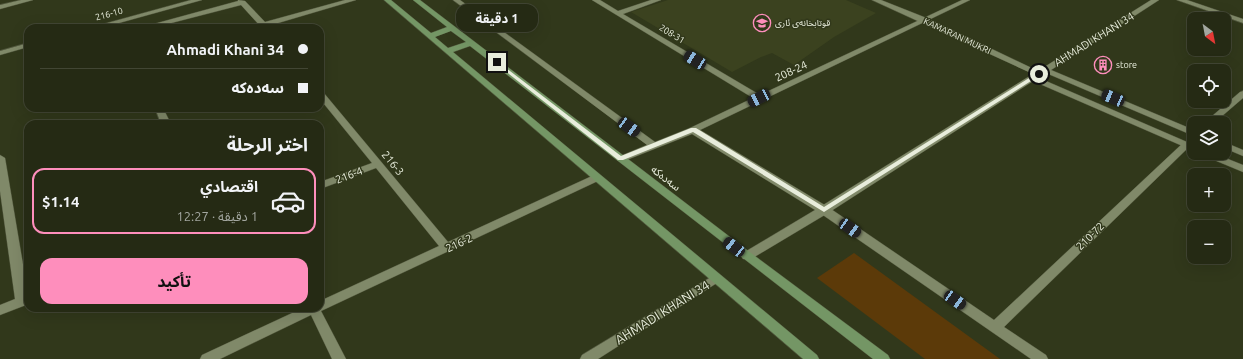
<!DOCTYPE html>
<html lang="ar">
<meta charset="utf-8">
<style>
body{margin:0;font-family:Ubuntu,"Noto Sans Arabic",sans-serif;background:#2d321d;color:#f1f3f6;direction:rtl;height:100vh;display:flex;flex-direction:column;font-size:15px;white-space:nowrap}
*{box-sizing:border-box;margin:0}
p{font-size:13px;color:#a3a7a0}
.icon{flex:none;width:22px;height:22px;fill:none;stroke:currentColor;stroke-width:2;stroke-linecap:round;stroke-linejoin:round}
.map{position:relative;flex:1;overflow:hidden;direction:ltr}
.panel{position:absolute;left:24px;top:120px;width:300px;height:192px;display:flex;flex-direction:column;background:#252a14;border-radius:12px;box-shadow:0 4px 16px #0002,0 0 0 1px #424634;direction:rtl}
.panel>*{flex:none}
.top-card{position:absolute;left:24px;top:24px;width:300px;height:88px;border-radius:12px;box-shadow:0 4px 16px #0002,0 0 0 1px #424634;direction:rtl;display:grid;align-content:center;height:88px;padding:0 16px;background:#252a14}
.needle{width:26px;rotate:148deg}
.fabs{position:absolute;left:1187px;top:12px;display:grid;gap:8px}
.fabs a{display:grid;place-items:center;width:44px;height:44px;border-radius:8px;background:#252a14;box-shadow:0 4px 16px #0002,0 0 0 1px #424634;font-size:20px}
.end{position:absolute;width:18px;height:18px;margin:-9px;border:5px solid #e8eddc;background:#111;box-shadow:0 0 0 2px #111}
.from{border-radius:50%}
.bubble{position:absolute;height:28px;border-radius:12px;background:#252a14;box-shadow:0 4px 16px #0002,0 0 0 1px #424634;font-size:13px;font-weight:700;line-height:28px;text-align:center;direction:rtl}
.car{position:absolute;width:12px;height:24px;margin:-12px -6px;border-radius:5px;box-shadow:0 0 3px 1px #0007;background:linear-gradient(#222 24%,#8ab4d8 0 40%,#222 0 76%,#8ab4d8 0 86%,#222 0)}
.top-card b{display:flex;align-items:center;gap:14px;height:38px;font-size:15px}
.top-card b+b{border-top:1px solid #424634}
.top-card i{width:10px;height:10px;background:#f1f3f6}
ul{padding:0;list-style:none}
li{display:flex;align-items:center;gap:12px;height:66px;margin:0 8px 6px;padding:0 8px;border:2px solid #424634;border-radius:12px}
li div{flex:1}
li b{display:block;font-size:15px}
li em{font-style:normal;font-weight:700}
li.on{border-color:#fe8ebc}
li>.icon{width:36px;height:36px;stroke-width:1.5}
h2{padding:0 16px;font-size:18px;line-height:48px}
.action{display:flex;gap:8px;margin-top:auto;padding:8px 16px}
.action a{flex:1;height:46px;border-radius:12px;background:#fe8ebc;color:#111;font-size:16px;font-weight:700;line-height:46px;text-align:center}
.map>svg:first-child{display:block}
.built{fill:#3b421f}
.green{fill:#5c3a09}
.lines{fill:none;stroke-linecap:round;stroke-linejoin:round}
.minor-casing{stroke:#4f553b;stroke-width:1}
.tertiary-casing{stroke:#4f553b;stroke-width:1}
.secondary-casing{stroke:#4f553b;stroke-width:1}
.minor{fill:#808969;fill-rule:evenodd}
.tertiary{fill:#808969;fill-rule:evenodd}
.secondary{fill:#749665;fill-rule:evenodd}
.route{fill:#e8eddc}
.labels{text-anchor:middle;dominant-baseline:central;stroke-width:3;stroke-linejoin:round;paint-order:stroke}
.far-street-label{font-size:9px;fill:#e8eddc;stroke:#31381b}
.far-poi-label{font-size:9px;fill:#e8eddc;stroke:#31381b;text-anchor:start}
.street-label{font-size:11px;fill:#e8eddc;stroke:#31381b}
.near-street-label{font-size:13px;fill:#e8eddc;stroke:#31381b}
</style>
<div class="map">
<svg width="1243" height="359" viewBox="0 0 1243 359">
<rect width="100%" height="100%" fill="#31381b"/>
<!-- built -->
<path class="built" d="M668,0h178l30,13 -42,24 -40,28 -22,-12 -11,4 -29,15 -101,-60z"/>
<!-- green -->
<path class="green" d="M854,253l146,106h-75l-108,-81z"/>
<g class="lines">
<defs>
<g id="minor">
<path d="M21,0h12l-33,9v-4z"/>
<path d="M191,0h11l-101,28h-12z"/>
<path d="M238,0l7,1 20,21 80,-22h11l-88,26 2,2h-8l-21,-23 -89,23h-13l99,-27z"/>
<path d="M453,0h7l195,142 35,-14 63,-30 -161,-98h8l18,11 33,-11h10l-38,14 137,81 202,-95h8l-270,130 128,77 166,113 189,-177 3,-1 5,3 -187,182 42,28 2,4h-17l-211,-146 -128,-79 -68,27h-6l-2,-2 2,-2 29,-12z"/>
<path d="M1177,0h10l56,19v4z"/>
<path d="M28,43v4l-28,8v-4z"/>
<path d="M320,91l3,1 125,150 144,-66 4,-1 5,3 -1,2 -279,131 25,48h-14l-21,-44 -91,44h-20l2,-4 101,-47h17v-7l119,-55 -63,-78 -56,21v-7l52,-19 -52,-64z"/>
<path d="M1243,91v7l-29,25h-10l36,-31z"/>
<path d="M155,108h8l8,16h-10z"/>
<path d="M0,155l5,3 23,136v10l-2,1 -26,10v-10l15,-6 -15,-108z"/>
</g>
<g id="tertiary">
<path d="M872,0h9l48,19 109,52 113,-71h8l-108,70 143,60v6l-148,-63 -7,5 155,67v6l-161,-70 -205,132 -77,46h-8l-2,-3 2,-3 77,-46 213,-133z"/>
<path d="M1224,142l19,8v6l-19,-8z"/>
<path d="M1200,153h13l30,12v7l-41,-17z"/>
<path d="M716,274l4,1 2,3 -2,3 -122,78h-18l2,-4z"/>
</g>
<path id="secondary" d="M384,0h7l40,33 16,-6 -34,-27h7l331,253 137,102 2,4h-17l-403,-313 -17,6 364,303 2,4h-16zM451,31l15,11 -18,6 -13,-11z"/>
</defs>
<!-- minor casing -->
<use href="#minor" class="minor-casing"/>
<!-- tertiary casing -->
<use href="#tertiary" class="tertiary-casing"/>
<!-- secondary casing -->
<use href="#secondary" class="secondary-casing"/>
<!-- minor -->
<use href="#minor" class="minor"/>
<!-- tertiary -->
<use href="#tertiary" class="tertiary"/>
<!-- secondary -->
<use href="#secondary" class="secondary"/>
</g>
<!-- route -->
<path class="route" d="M497,61l124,95 70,-28h5l128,79 213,-134 5,1 -218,138 -131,-80 -70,28h-5l-123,-97z"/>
<!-- icons -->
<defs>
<symbol id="school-ring" viewBox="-11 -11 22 22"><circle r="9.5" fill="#31381b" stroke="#fe8ebc" stroke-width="1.5"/><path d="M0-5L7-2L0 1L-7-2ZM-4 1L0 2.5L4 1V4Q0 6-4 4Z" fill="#fe8ebc"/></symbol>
<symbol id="building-ring" viewBox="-11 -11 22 22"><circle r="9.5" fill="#31381b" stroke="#fe8ebc" stroke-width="1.5"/><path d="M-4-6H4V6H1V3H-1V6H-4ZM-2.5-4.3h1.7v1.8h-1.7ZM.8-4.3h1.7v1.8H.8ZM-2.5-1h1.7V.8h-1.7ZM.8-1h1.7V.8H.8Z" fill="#fe8ebc"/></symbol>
</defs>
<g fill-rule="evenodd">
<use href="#school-ring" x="752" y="13" width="20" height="20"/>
<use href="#building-ring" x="1093" y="55" width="20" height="20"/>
</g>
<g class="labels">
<!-- far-street labels -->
<g class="far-street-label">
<text transform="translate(109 14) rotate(-15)">216-10</text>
<text transform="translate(672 34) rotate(31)">208-31</text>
<text transform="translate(957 36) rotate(25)">KAMARAN MUKRI</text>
</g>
<!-- far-poi labels -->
<g class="far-poi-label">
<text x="775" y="23">قوتابخانەی ئاری</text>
<text x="1116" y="65">store</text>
</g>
<!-- street labels -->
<g class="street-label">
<text transform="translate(1094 39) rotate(-32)">AHMADI KHANI 34</text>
<text transform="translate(791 71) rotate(-25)">208-24</text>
<text transform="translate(393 163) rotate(51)">216-3</text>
<text transform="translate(349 175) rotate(-21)">216-4</text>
<text transform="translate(666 178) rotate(38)">سەدەکە</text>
<text transform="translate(1090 236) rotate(-44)">210-72</text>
<text transform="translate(459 243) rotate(-25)">216-2</text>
</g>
<!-- near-street labels -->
<g class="near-street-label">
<text transform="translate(662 312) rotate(-32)">AHMADI KHANI 34</text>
</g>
</g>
</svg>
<div class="fabs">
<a><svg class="needle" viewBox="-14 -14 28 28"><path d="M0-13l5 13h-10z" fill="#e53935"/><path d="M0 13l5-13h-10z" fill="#a3a7a0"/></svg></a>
<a><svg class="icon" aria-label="locate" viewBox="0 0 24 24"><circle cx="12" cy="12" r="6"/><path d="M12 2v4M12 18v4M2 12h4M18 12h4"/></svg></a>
<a><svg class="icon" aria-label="layers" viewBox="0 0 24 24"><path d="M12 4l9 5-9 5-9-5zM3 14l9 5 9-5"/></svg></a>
<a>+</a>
<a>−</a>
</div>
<i class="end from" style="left:1039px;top:74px"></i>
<i class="end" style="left:497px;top:62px"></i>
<div class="bubble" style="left:456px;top:4px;width:82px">1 دقيقة</div>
<i class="car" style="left:695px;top:60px;rotate:302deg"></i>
<i class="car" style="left:759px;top:98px;rotate:244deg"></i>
<i class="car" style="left:1113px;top:98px;rotate:293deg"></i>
<i class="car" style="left:629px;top:127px;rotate:126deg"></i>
<i class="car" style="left:850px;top:228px;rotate:125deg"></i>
<i class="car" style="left:734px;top:247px;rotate:308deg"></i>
<i class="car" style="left:955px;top:300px;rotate:125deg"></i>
<div class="top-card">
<b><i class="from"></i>Ahmadi Khani 34</b>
<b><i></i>سەدەکە</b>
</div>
<section class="panel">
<h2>اختر الرحلة</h2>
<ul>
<li class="on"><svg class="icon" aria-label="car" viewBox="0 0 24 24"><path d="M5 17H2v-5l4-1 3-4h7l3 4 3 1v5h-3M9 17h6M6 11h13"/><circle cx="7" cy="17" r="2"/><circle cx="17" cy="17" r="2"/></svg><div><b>اقتصادي</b><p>1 دقيقة · 12:27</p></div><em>$1.14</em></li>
</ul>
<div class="action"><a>تأكيد</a></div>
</section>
</div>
